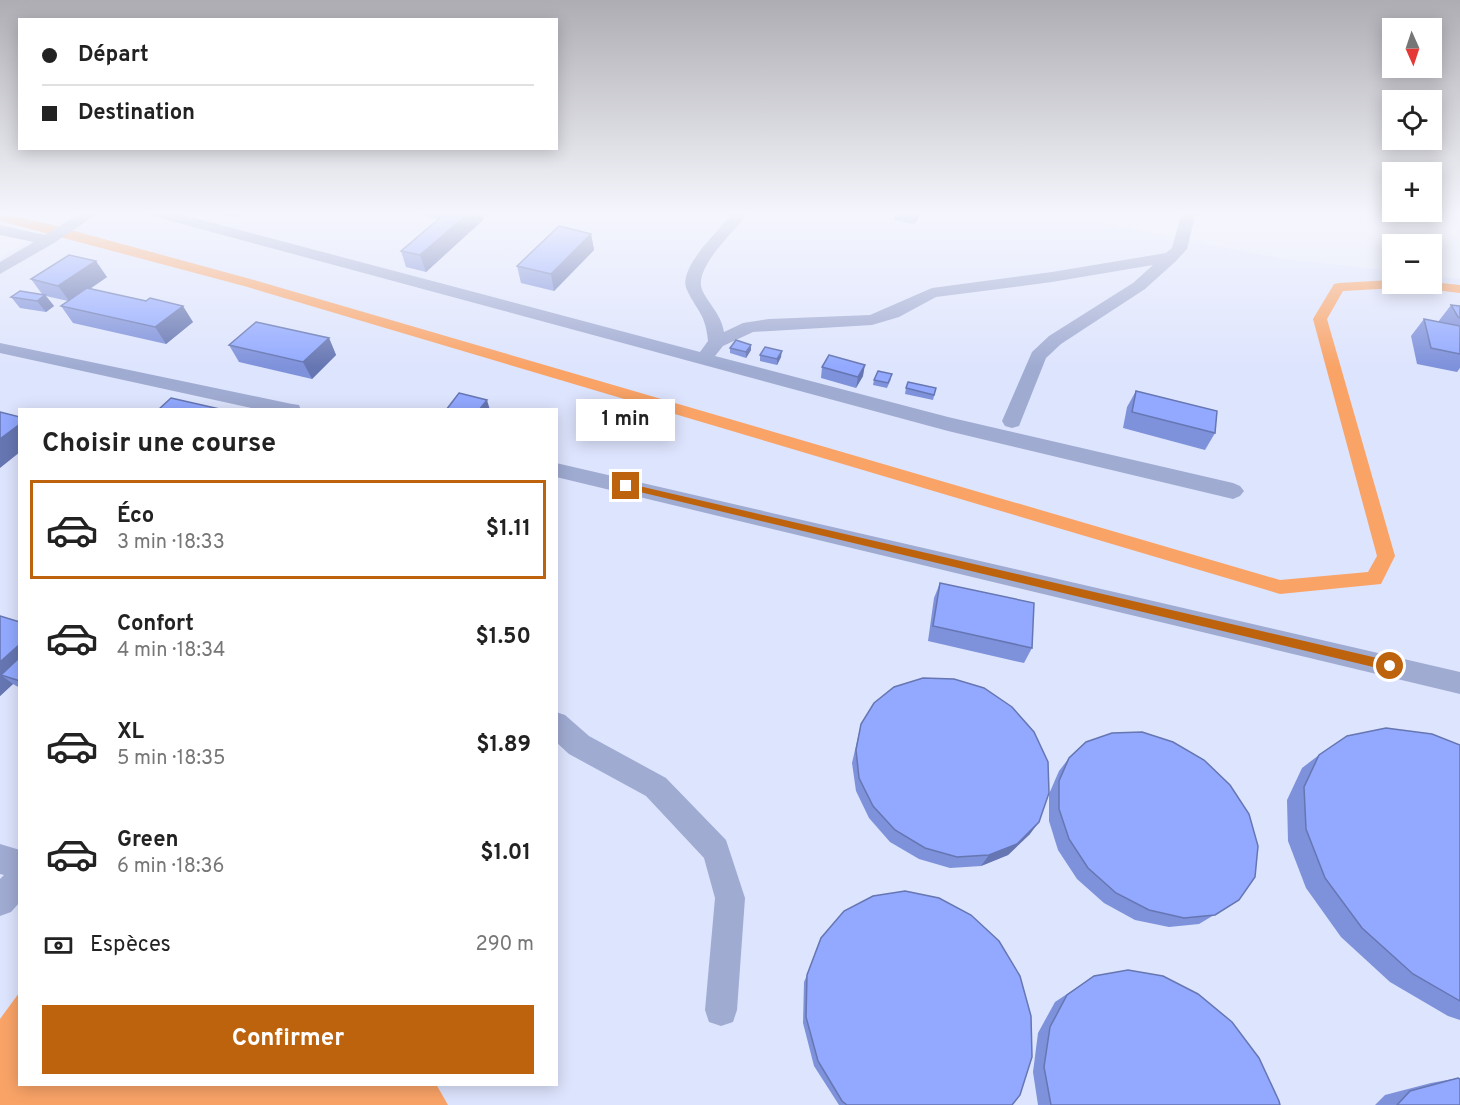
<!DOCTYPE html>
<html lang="fr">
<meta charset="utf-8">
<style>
body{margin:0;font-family:Overpass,sans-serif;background:#f6f6f6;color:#222;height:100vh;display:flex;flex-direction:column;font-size:22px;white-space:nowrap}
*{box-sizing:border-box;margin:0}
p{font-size:20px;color:#767676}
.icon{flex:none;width:33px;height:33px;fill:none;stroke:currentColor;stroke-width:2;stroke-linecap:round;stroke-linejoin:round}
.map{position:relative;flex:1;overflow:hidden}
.sheet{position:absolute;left:18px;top:408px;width:540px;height:678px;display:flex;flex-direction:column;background:#fff;border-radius:0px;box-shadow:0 3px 15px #0003}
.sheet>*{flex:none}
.banner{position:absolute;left:18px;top:18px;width:540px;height:132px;border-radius:0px;box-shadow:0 3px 15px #0003;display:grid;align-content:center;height:132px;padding:0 24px;background:#fff}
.needle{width:39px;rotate:177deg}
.fabs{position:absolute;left:1382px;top:18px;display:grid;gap:12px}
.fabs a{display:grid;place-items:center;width:60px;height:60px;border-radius:0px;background:#fff;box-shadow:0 3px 15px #0003;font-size:30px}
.end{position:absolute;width:27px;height:27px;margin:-14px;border:8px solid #be630d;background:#fff;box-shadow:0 0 0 3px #fff}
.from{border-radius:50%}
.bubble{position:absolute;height:42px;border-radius:0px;background:#fff;box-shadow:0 3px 15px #0003;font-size:20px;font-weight:700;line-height:42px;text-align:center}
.banner b{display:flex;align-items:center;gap:21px;height:57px;font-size:22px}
.banner b+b{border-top:2px solid #e0e0e0}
.banner i{width:15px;height:15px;background:#222}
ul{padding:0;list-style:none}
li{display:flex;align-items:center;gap:18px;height:99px;margin:0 12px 9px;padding:0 12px;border:3px solid transparent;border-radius:0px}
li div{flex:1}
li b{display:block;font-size:22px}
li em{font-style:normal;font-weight:700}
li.active{border-color:#be630d}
li>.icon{width:54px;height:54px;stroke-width:1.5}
h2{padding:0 24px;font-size:27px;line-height:72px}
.pay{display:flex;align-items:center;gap:15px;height:66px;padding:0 24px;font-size:22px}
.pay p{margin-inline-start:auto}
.primary-button{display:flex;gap:12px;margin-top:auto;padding:12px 24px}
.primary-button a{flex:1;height:69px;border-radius:0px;background:#be630d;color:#fff;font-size:24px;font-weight:700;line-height:69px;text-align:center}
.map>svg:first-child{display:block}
.built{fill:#dde4fd;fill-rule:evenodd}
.water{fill:#f9a367}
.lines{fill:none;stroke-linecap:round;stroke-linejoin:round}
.canal{fill:#f9a367;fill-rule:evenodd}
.minor{fill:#a0abd2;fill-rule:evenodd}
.wall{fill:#7e91db}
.shaded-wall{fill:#6676b2}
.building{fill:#92a9ff;stroke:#6676b2;stroke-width:1.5}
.route{fill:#be630d}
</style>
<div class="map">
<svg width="1460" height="1105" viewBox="0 0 1460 1105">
<rect width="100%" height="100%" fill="#e8ecfa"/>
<!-- built -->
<path class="built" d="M73,212h974l237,47 108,12v13h39v-9l29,4v826h-1460v-847zM20,410h536v674h-536z"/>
<!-- water -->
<path class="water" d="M19,993l1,91h416l12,21h-448v-86z"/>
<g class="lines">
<!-- canal -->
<path class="canal" d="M0,213l45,10 209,57 1026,300 88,-8 9,-16 -64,-237 21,-35 5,-1 53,-3v4l39,-2 29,3v8l-58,-7 -5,2 -54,3 -16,28 68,237 -14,28 -101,10 -1036,-308 -244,-65z"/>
<!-- minor -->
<g class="minor">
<path d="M82,212h18l-46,31 -54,31v-12l34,-20 -34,-7v-10l45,10z"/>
<path d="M147,212h25l528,140 8,-11c-3,-28 -10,-28 -21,-51 -11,-21 34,-62 47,-78h15c-13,18 -51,51 -48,74 3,14 20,26 23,46l19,-9 26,-4 101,-4 62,-27 120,-16 114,-19 6,-5 10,-36h14l-9,37 -11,12 -31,28 -84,55 -15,14 -27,68 -7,2 -7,-2 -3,-5 30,-69 17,-16 84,-53 20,-18 -101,17 -116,15 -37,20 -27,8 -119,7 -30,14 -8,10 233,61 285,66 7,3 4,5 -4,5 -7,3 -285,-68 -799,-216z"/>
<path d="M0,343l292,61 7,1 2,5h-41l-260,-57z"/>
<path d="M556,463l904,209v22l-904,-217z"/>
<path d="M556,712l9,3 24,21 77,42 60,62 19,58 -8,112 -4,12 -12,4 -12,-4 -4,-12 10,-112 -11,-40 -58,-62 -77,-42 -13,-12z"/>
<path d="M0,844l20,6v52l-9,10 -11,4v-37l4,-4 -4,-1z"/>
</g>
</g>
<!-- wall -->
<g class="wall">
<path d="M213,212h29l-7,5z"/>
<path d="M406,212h76l2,7 -58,53 -20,-5 -5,-16 37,-32z"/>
<path d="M896,212h26l-8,12 -20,-4z"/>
<path d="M591,234l3,16 -40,41 -33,-8 -4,-17z"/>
<path d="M107,277l-17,12 103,33 -27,22 -93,-21 -12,-17 7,-5 -22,-5 8,10 -8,6 -26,-4 -9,-11 31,-3 -11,-15z"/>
<path d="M1451,305l9,1v62l-3,4 -40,-8 -6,-28 13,-17 14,3z"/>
<path d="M329,338l7,17 -24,24 -73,-17 -10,-17z"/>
<path d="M751,345v5l-5,8 -16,-5v-5z"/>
<path d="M760,355l21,2 -4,8 -17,-4z"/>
<path d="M822,367l41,9 -7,12 -35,-10z"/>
<path d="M891,379l-4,9 -14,-3 1,-5z"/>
<path d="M906,388h30l-3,12 -28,-6z"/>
<path d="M1136,391l79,42 -10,17 -82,-22 4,-21z"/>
<path d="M940,583l92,65 -8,15 -96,-22 6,-43z"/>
<path d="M0,616l20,6v66l-7,-4 -13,12z"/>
<path d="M861,724l169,110 -22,21 -27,11 -31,2 -31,-9 -29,-17 -21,-24 -13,-27 -4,-28z"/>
<path d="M1460,745v275l-12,-4 -58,-34 -49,-45 -35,-49 -18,-47 -1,-41 15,-32 17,-13z"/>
<path d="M1069,758l170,142 -40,24 -30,3 -34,-7 -31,-17 -27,-24 -19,-29 -9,-29v-27l10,-23z"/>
<path d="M807,975l205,130h-173l-25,-39 -11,-43 1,-41z"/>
<path d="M1094,976l186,129h-242l-5,-33 5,-39 17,-31z"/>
<path d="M1458,1078l2,27h-85l10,-10 46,-12z"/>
</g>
<!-- shaded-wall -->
<g class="shaded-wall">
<path d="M233,212h9l-7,5z"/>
<path d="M470,212h12l2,7 -58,53 -6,-17z"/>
<path d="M917,212h5l-8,12 2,-10z"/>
<path d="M591,234l3,16 -40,41 -3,-17z"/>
<path d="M96,261l11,16 -37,25 -12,-16z"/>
<path d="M45,295l9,11 -8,6 -9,-11z"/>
<path d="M183,306l10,16 -27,22 -11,-17z"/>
<path d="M329,338l7,17 -24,24 -9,-17z"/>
<path d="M751,345v5l-5,8v-6z"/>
<path d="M782,351l-1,6 -4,8v-6z"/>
<path d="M865,365l-2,11 -7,12 2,-11z"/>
<path d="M487,400l3,10h-11z"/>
<path d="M20,424v28l-20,16v-29z"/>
<path d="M20,644v33l-19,-2 12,9 -13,12v-34z"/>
<path d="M1039,822l-9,12 -22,21 -27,11 8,-11z"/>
</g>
<!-- building -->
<g class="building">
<path d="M447,212h23l-50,43 -19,-4z"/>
<path d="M559,226l32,8 -40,40 -34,-8z"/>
<path d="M69,255l27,6 -38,25 -27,-7z"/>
<path d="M87,288l59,13 4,-3 33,8 -28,21 -94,-21z"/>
<path d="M20,291l25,4 -8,6 -26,-4z"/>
<path d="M1451,305l9,1v12l-2,-1z"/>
<path d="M1424,319l36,7v28l-29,-6z"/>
<path d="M256,322l73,16 -26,24 -74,-17z"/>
<path d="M736,340l15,5 -5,7 -16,-4z"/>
<path d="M765,347l17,4 -5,8 -17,-4z"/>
<path d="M829,355l36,10 -7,12 -36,-10z"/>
<path d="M878,371l14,3 -4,9 -14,-3z"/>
<path d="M908,382l28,6 -2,7 -28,-7z"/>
<path d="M1136,391l81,20 -2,22 -83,-21z"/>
<path d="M459,393l28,7 -8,10h-33z"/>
<path d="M171,398l53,12h-66z"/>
<path d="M0,412l20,5v7l-20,15z"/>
<path d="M940,583l94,20 -2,45 -99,-22z"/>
<path d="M0,616l20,6v22l-20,18z"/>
<path d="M20,657v24l-19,-6z"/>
<path d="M923,678l31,1 30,9 28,19 22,25 14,30 1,31 -10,29 -22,22 -28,11 -32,2 -32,-9 -30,-18 -22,-24 -14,-28 -3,-28 5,-26 13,-21 20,-16z"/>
<path d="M1386,728l46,6 28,11v256l-47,-27 -51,-46 -37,-50 -19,-49 -2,-42 15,-32 28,-19z"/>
<path d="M1142,732l31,10 31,18 26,25 19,29 9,32 -3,31 -16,23 -24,15 -31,3 -35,-8 -33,-17 -28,-25 -19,-29 -10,-30v-28l10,-23 17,-16 26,-9z"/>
<path d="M905,891l34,7 32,17 28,26 21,35 11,40 1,41 -12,38 -8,10h-165l-5,-4 -24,-40 -12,-44 1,-42 14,-37 23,-27 29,-15z"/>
<path d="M1128,970l35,6 35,18 34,28 27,36 20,43 1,4h-229l-7,-38 6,-40 17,-32 27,-19z"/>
<path d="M1458,1078l2,1v26h-63l13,-14z"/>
</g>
<!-- sky -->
<linearGradient id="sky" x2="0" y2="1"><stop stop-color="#afadb4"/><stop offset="0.58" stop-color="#f5f6fd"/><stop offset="1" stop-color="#f5f6fd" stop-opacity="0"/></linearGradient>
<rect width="1460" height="367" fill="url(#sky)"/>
<!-- route -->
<path class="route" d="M626,483l764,178 6,5 -6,5 -767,-183 -2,-2z"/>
</svg>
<div class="fabs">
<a><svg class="needle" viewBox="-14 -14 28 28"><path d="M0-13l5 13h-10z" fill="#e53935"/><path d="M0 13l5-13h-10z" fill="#767676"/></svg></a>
<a><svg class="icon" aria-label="locate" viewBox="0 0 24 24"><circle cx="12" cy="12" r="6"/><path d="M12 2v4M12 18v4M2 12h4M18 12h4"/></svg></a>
<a>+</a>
<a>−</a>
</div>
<i class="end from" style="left:1390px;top:666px"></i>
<i class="end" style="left:626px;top:486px"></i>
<div class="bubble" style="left:576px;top:399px;width:99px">1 min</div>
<div class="banner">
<b><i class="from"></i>Départ</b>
<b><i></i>Destination</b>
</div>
<section class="sheet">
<h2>Choisir une course</h2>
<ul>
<li class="active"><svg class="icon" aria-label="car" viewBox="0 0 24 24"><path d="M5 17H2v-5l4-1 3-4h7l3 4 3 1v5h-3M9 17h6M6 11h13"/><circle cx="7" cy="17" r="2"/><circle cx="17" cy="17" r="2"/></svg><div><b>Éco</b><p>3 min · 18:33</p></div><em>$1.11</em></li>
<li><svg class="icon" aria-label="car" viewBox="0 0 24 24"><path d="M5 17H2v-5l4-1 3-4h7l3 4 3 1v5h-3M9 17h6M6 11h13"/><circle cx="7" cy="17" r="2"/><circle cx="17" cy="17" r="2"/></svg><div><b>Confort</b><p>4 min · 18:34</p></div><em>$1.50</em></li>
<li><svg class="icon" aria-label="car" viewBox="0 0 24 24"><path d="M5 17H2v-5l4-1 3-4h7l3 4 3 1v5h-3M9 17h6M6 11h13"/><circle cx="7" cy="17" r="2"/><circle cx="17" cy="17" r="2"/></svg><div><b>XL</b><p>5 min · 18:35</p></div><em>$1.89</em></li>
<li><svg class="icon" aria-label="car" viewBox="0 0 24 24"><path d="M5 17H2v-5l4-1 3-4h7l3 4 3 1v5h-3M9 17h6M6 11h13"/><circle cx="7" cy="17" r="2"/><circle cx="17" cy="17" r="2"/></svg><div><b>Green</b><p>6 min · 18:36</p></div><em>$1.01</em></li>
</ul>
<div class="pay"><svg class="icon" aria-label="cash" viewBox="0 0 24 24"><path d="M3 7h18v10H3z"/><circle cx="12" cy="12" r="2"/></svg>Espèces<p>290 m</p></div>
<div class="primary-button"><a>Confirmer</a></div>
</section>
</div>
